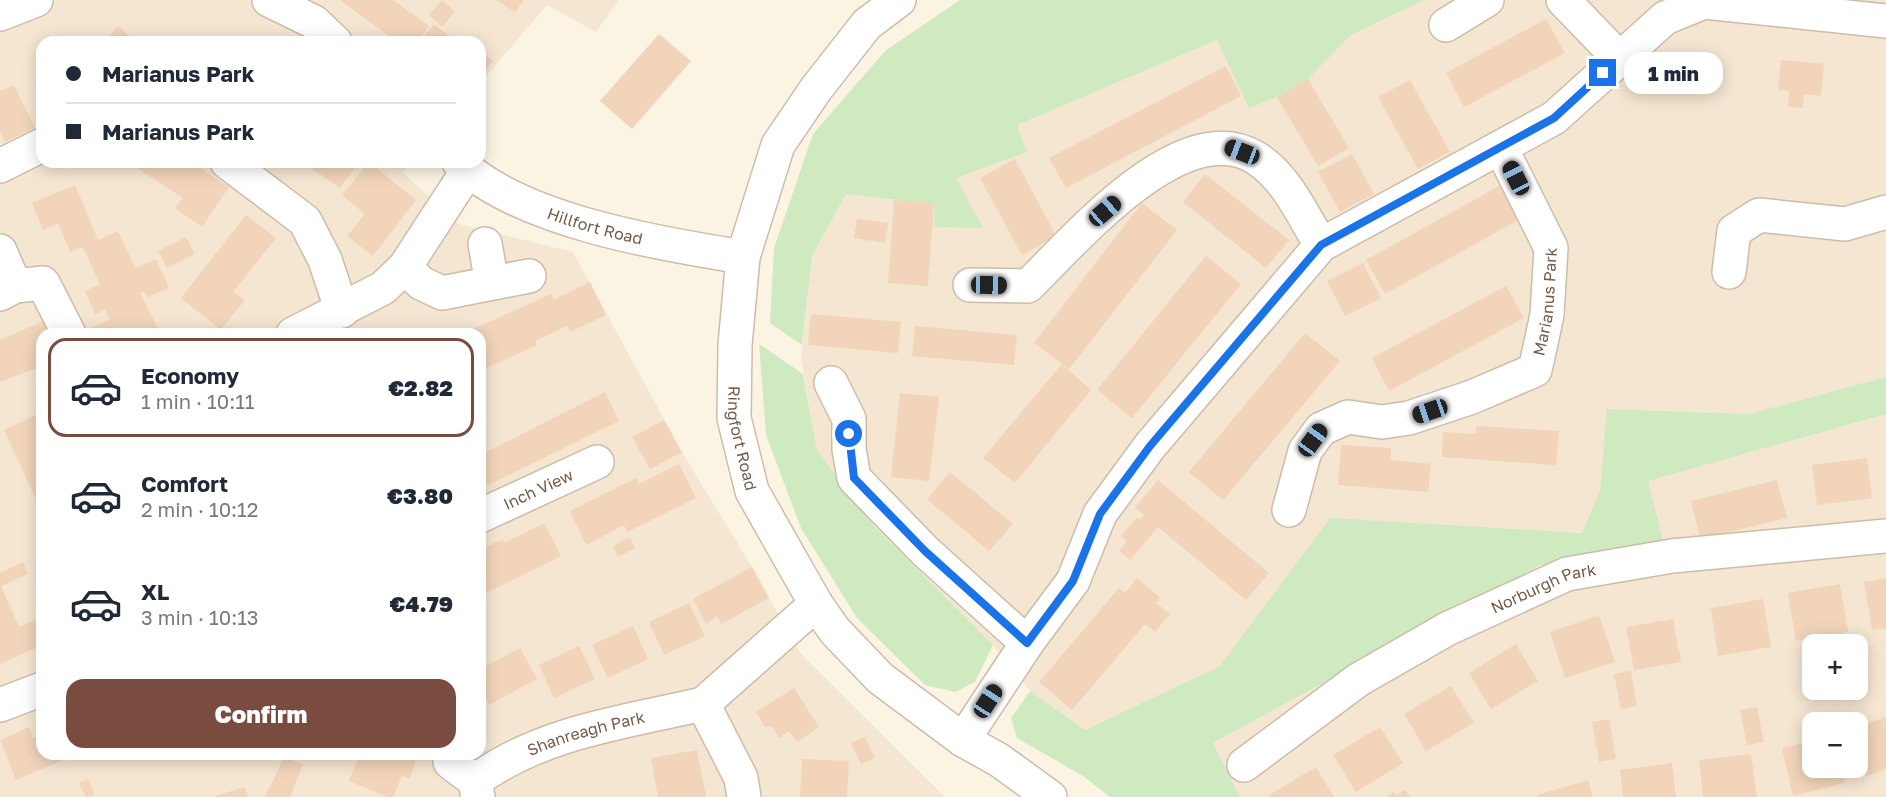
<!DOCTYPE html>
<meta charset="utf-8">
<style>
body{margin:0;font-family:"Golos Text",sans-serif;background:#f2f2f3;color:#1f2937;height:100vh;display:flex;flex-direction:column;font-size:22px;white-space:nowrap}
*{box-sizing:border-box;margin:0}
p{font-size:20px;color:#747a83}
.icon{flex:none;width:33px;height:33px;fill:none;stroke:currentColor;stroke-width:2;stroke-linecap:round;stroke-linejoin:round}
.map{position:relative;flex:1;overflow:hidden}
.drawer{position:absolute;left:36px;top:328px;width:450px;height:432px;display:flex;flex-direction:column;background:#fff;border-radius:18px;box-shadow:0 3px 15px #0003}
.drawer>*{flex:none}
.hud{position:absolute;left:36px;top:36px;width:450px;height:132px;border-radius:18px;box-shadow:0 3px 15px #0003;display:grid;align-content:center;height:132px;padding:0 30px;background:#fff}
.tools{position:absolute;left:1802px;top:634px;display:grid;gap:12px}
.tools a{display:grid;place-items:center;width:66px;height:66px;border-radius:12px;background:#fff;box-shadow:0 3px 15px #0003;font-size:30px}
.end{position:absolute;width:27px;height:27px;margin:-14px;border:8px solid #1a73e8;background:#fff;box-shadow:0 0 0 3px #fff}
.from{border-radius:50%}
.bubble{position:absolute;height:42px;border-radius:18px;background:#fff;box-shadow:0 3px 15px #0003;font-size:20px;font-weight:800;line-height:42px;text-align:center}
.car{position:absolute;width:18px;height:36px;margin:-18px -9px;border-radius:8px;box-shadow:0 0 4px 2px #0007;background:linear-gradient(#222 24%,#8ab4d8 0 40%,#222 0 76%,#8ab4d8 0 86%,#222 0)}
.hud b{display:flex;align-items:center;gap:21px;height:57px;font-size:22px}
.hud b+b{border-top:2px solid #e0e1e3}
.hud i{width:15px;height:15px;background:#1f2937}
ul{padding:10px 0 0;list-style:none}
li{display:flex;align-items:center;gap:18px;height:99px;margin:0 12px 9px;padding:0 18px;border:3px solid transparent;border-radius:18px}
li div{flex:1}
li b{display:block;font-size:22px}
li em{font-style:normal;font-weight:800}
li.on{border-color:#794c3f}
li>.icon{width:54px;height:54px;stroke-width:1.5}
.cta{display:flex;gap:12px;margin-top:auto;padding:12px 30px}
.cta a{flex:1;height:69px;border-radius:18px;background:#794c3f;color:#fff;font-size:24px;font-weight:800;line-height:69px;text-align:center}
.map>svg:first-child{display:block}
.residential{fill:#f4e6d1;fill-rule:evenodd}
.green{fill:#cfe9c1}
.building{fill:#f1d4ba}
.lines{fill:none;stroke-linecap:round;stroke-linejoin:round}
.minor-casing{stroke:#cdbca9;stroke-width:36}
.minor{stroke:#fff;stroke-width:33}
.route{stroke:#1a73e8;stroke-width:8}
.labels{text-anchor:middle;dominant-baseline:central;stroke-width:4.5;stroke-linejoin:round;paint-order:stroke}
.street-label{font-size:16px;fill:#745b49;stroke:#fff8e9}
</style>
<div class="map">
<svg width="1886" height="797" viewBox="0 0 1886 797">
<rect width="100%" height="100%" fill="#fcf4e3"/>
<!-- residential -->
<g class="residential">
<path d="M0,0h619l-23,32 -49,-27 -67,78v-41h-438v120h370l-9,11 56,51 114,28 109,200 70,115 48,86 145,144h-945zM42,334h438v420h-438z"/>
<path d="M1424,0h462v377l-137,37 -141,-5 -8,82 -18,42 -252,-14 -110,147 -135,64 -55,-39 -37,-46 -119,-119 -57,-76 -16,-91 11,-103 34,-62 88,9 48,25 -26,-50 71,-26 -10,-27 200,-85 91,39 43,-44z"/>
<path d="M1886,414v383h-646l-27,-54 325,-177 125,-22 -16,-63zM1812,645h45v45h-45zM1812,723h45v45h-45z"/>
</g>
<!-- green -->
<g class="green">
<path d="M960,0h464l-73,35 -43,44 -31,18 -28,11 -32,-68 -200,85 10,27 -71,26 27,50 -48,-1 -1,-23 -88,-10 -34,62 -10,89 -32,-22 4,-75 39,-114 72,-83z"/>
<path d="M759,344l44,30 14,76 57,76 119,119 -18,37 -20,10 -30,-7 -68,-67 -56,-90 -35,-93z"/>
<path d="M1886,377v37l-238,67 16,63 -126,22 -325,177 27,54h-130l-27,-21 -66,-38 -6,-20 19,-27 55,39 135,-64 110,-148 252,15 18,-42 7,-82 142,5z"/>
</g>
<!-- building -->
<g class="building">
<path d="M340,0h53l36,26 -12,16h-20z"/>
<path d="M442,0l13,12 -13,15 -13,-12z"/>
<path d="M497,0h27l-9,12z"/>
<path d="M1546,19l19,34 -101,54 -18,-34z"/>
<path d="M434,24l22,18h-37z"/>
<path d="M118,26l19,16h-32z"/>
<path d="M659,34l32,27 -59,68 -32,-28z"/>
<path d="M480,50l13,11 -13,15z"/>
<path d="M1781,60l43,4 -3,32 -17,-2 -1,14 -15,-1 1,-16 -11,-1z"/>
<path d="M1226,66l15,30 -175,92 -17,-30z"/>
<path d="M1308,79l41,69 -31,18 -41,-69z"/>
<path d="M1410,80l40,72 -32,17 -40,-72z"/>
<path d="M14,85l21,43 -30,14 -5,-10v-41z"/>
<path d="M1352,154l22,40 -34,18 -22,-40z"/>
<path d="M1015,159l41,77 -34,19 -42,-77z"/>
<path d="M128,162h63l38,25 -27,40 -27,-19 8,-10z"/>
<path d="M302,162h57l-19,26z"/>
<path d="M369,162l47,38 -43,56 -26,-20 18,-22 -23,-19z"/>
<path d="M1205,174l84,66 -23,28 -83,-66z"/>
<path d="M1503,184l19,34 -137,76 -19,-34z"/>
<path d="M75,185l23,55 20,-9 17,37 21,-9 13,29 -22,9 -3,-5 -4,1 19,38 -7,3h-56l-4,-6 18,-9 -5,-9 -10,4 -10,-23 15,-7 -17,-37 -13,5 -12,-29 -15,7 -11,-27z"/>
<path d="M894,200l40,3 -6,83 -40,-3z"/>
<path d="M1142,203l35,27 -108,139 -35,-26z"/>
<path d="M246,215l30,23 -43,54 12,8 -24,30 -40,-32z"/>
<path d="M857,219l31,4 -3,20 -31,-5z"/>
<path d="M186,237l9,17 -28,14 -9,-17z"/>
<path d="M1206,256l35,28 -109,134 -35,-28z"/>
<path d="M1363,263l18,35 -36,18 -18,-35z"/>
<path d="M590,282l16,33 -36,17 -3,-6 -32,15 2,4 -57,26v-37h-18l89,-40 3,6z"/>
<path d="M1506,286l18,32 -135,73 -17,-33z"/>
<path d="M811,314l90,8 -3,31 -90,-8z"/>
<path d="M44,321l6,13h-8v32l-42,16v-42z"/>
<path d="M915,326l102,9 -3,30 -102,-9z"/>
<path d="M1305,333l35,28 -117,139 -34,-28z"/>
<path d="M1062,364l29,26 -76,93 -32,-25z"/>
<path d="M605,392l14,29 -139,68v-34z"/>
<path d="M900,393l39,4 -10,84 -38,-4z"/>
<path d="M42,412v87l-5,2 -33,-71z"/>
<path d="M664,420l18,32 -32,17 -18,-32z"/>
<path d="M1476,426l83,5 -3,34 -114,-8 1,-25 33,2z"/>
<path d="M1341,445l50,3v12l40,4 -3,28 -90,-7z"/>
<path d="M1867,458l5,40 -55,7 -5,-40z"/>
<path d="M679,464l17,34 -69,34 -3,-7 -38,20 -16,-34 66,-33 3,6z"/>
<path d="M950,472l63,52 -24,27 -62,-52z"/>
<path d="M1158,480l111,93 -23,27 -88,-73 -28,33 -11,-9 8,-9 -6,-6 16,-19 3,3 4,-5 -9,-7z"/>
<path d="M1777,480l10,38 -87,21 -9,-38z"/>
<path d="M544,523l17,33 -81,40v-46l23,-11 1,4z"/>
<path d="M630,537l5,11 -17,9 -5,-11z"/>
<path d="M23,562l5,12 -27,12 18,41 15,-7 8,17v8l-42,19v-91z"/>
<path d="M752,567l17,31 -48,26 -4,-7 -11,7 -13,-25z"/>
<path d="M1137,578l23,20 -4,5 14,11 -15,18 -10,-8 -73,86 -33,-28 80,-94 6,5z"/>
<path d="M1886,578v50l-14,2 -8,-48z"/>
<path d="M1840,584l8,48 -52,9 -8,-48z"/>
<path d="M1763,599l8,48 -53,9 -7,-48z"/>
<path d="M689,603l16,33 -41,19 -15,-33z"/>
<path d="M1599,615l16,47 -50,16 -15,-46z"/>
<path d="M1673,619l8,43 -47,8 -8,-43z"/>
<path d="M633,626l15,33 -40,19 -16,-33z"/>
<path d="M1516,644l22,37 -47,28 -22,-36z"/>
<path d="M579,646l16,33 -41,19 -15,-33z"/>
<path d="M520,648l17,31 -48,26 -4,-7 -5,3v-32z"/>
<path d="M1631,671l6,35 -16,3 -7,-35z"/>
<path d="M1451,686l23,37 -48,28 -22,-37z"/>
<path d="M794,688l25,39 -22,15 -8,-11 -10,7 -7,-12 -7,1 -9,-15z"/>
<path d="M1757,707l7,35 -17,3 -7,-35z"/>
<path d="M1886,717v52l-19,7 -10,-27v-22z"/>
<path d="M1609,719l7,40 -17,3 -7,-40z"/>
<path d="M29,727l4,11 9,-4v20h35l-61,26 -16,-40z"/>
<path d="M1380,727l23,36 -47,29 -23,-37z"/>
<path d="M865,737l10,21 -14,6 -10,-21z"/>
<path d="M1812,741v27h29l4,15 -52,13 -11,-48z"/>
<path d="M697,750l9,47h-48l-7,-39z"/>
<path d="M360,754h39l17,7 -7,18 -7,-3 -9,21h-5l-39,-16z"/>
<path d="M1751,754l6,43h-54l-4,-37z"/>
<path d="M284,757l19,7 -13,33h-25z"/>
<path d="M802,759l47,2 -2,36h-47z"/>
<path d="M1672,763l4,34h-53l-3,-27z"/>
<path d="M1316,767l18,30h-64l-1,-2z"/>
<path d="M88,779l7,15 -9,3 -7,-14z"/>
<path d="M1588,780l5,17h-55l-1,-2z"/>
<path d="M245,787l3,10h-33v-1z"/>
<path d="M1405,790l5,7h-24l8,-5 2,3z"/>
</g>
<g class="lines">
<defs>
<g id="minor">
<path d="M269,0l45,22 21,20"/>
<path id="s1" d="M899,0l-32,24 -51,65 -38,56 -35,112 -8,88 -1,73 18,73 64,113 19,27 45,47 83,62 36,20 51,37"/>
<path d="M1563,0l56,58"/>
<path d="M0,14l36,-14"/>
<path d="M1446,25l41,-25"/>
<path d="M227,162l78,59 20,39 17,51"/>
<path id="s2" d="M459,162c61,59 202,82 284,95"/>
<path d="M0,166l42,-21"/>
<path d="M485,244l7,39"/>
<path d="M0,251l15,35"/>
<path d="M405,267l16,16 21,10 87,-17"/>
<path d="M1729,272l5,-41 25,-16 86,9 41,-12"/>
<path d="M970,285l58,1c46,-45 155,-174 228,-128 31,20 46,56 65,87"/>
<path d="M0,294l15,-8 28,-3 26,51"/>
<path d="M293,334l90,-46 22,-21 63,-97"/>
<path d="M831,383l18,36v30l5,29 71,73 102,92"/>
<path id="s3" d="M1289,510l16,-59 16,-22 27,-12 34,5 27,-4 63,-21 63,-27 12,-55 4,-67 -50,-100"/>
<path id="s4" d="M480,516l117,-54"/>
<path d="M0,705l42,-16"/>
<path d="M963,740l64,-97 46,-62 27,-67 50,-68 171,-201 233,-127 111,-100 39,-16 182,19"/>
<path d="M450,762l25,19 3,16"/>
<path id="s5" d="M1244,765l114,-85 89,-51 120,-55 105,-18 214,-20"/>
<path id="s6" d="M475,781c66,-49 150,-59 228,-77"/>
<path d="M744,797l-3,-19 -38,-74 113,-100"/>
</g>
</defs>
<!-- minor casing -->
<use href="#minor" class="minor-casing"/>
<!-- minor -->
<use href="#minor" class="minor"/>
</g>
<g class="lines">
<!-- route -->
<path class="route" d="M849,434l5,44 71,73 102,92 46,-62 27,-67 50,-68 171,-201 233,-127 49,-45"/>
</g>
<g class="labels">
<!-- street labels -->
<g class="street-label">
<text stroke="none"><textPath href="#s2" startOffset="152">Hillfort Road</textPath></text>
<text stroke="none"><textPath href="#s3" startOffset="384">Marianus Park</textPath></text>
<text stroke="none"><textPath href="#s1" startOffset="490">Ringfort Road</textPath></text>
<text stroke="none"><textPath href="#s4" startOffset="64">Inch View</textPath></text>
<text stroke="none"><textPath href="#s5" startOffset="350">Norburgh Park</textPath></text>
<text stroke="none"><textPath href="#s6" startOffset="122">Shanreagh Park</textPath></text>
</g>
</g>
</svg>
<div class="tools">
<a>+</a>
<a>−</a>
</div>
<i class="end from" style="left:849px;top:434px"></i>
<i class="end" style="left:1603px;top:73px"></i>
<div class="bubble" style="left:1624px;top:52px;width:99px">1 min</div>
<i class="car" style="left:1242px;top:152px;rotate:291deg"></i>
<i class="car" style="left:1516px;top:178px;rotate:333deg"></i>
<i class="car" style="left:1105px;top:211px;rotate:49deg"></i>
<i class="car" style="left:989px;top:285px;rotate:91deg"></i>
<i class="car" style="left:1430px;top:411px;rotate:251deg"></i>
<i class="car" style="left:1313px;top:440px;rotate:36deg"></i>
<i class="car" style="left:988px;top:701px;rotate:33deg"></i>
<div class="hud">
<b><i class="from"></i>Marianus Park</b>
<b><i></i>Marianus Park</b>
</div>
<section class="drawer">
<ul>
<li class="on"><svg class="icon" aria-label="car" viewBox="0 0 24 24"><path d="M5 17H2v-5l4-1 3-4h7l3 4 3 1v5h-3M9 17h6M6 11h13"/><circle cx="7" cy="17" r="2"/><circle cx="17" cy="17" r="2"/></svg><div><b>Economy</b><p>1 min · 10:11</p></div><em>€2.82</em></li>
<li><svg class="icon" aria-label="car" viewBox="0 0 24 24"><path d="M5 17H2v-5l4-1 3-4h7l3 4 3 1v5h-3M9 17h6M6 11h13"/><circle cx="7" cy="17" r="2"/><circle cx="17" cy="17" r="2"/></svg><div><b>Comfort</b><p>2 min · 10:12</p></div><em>€3.80</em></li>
<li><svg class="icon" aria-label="car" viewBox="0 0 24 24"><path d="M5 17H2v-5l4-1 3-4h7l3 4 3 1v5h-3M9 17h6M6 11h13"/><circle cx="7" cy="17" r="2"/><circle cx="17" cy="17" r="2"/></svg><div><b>XL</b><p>3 min · 10:13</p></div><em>€4.79</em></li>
</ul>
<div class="cta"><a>Confirm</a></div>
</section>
</div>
